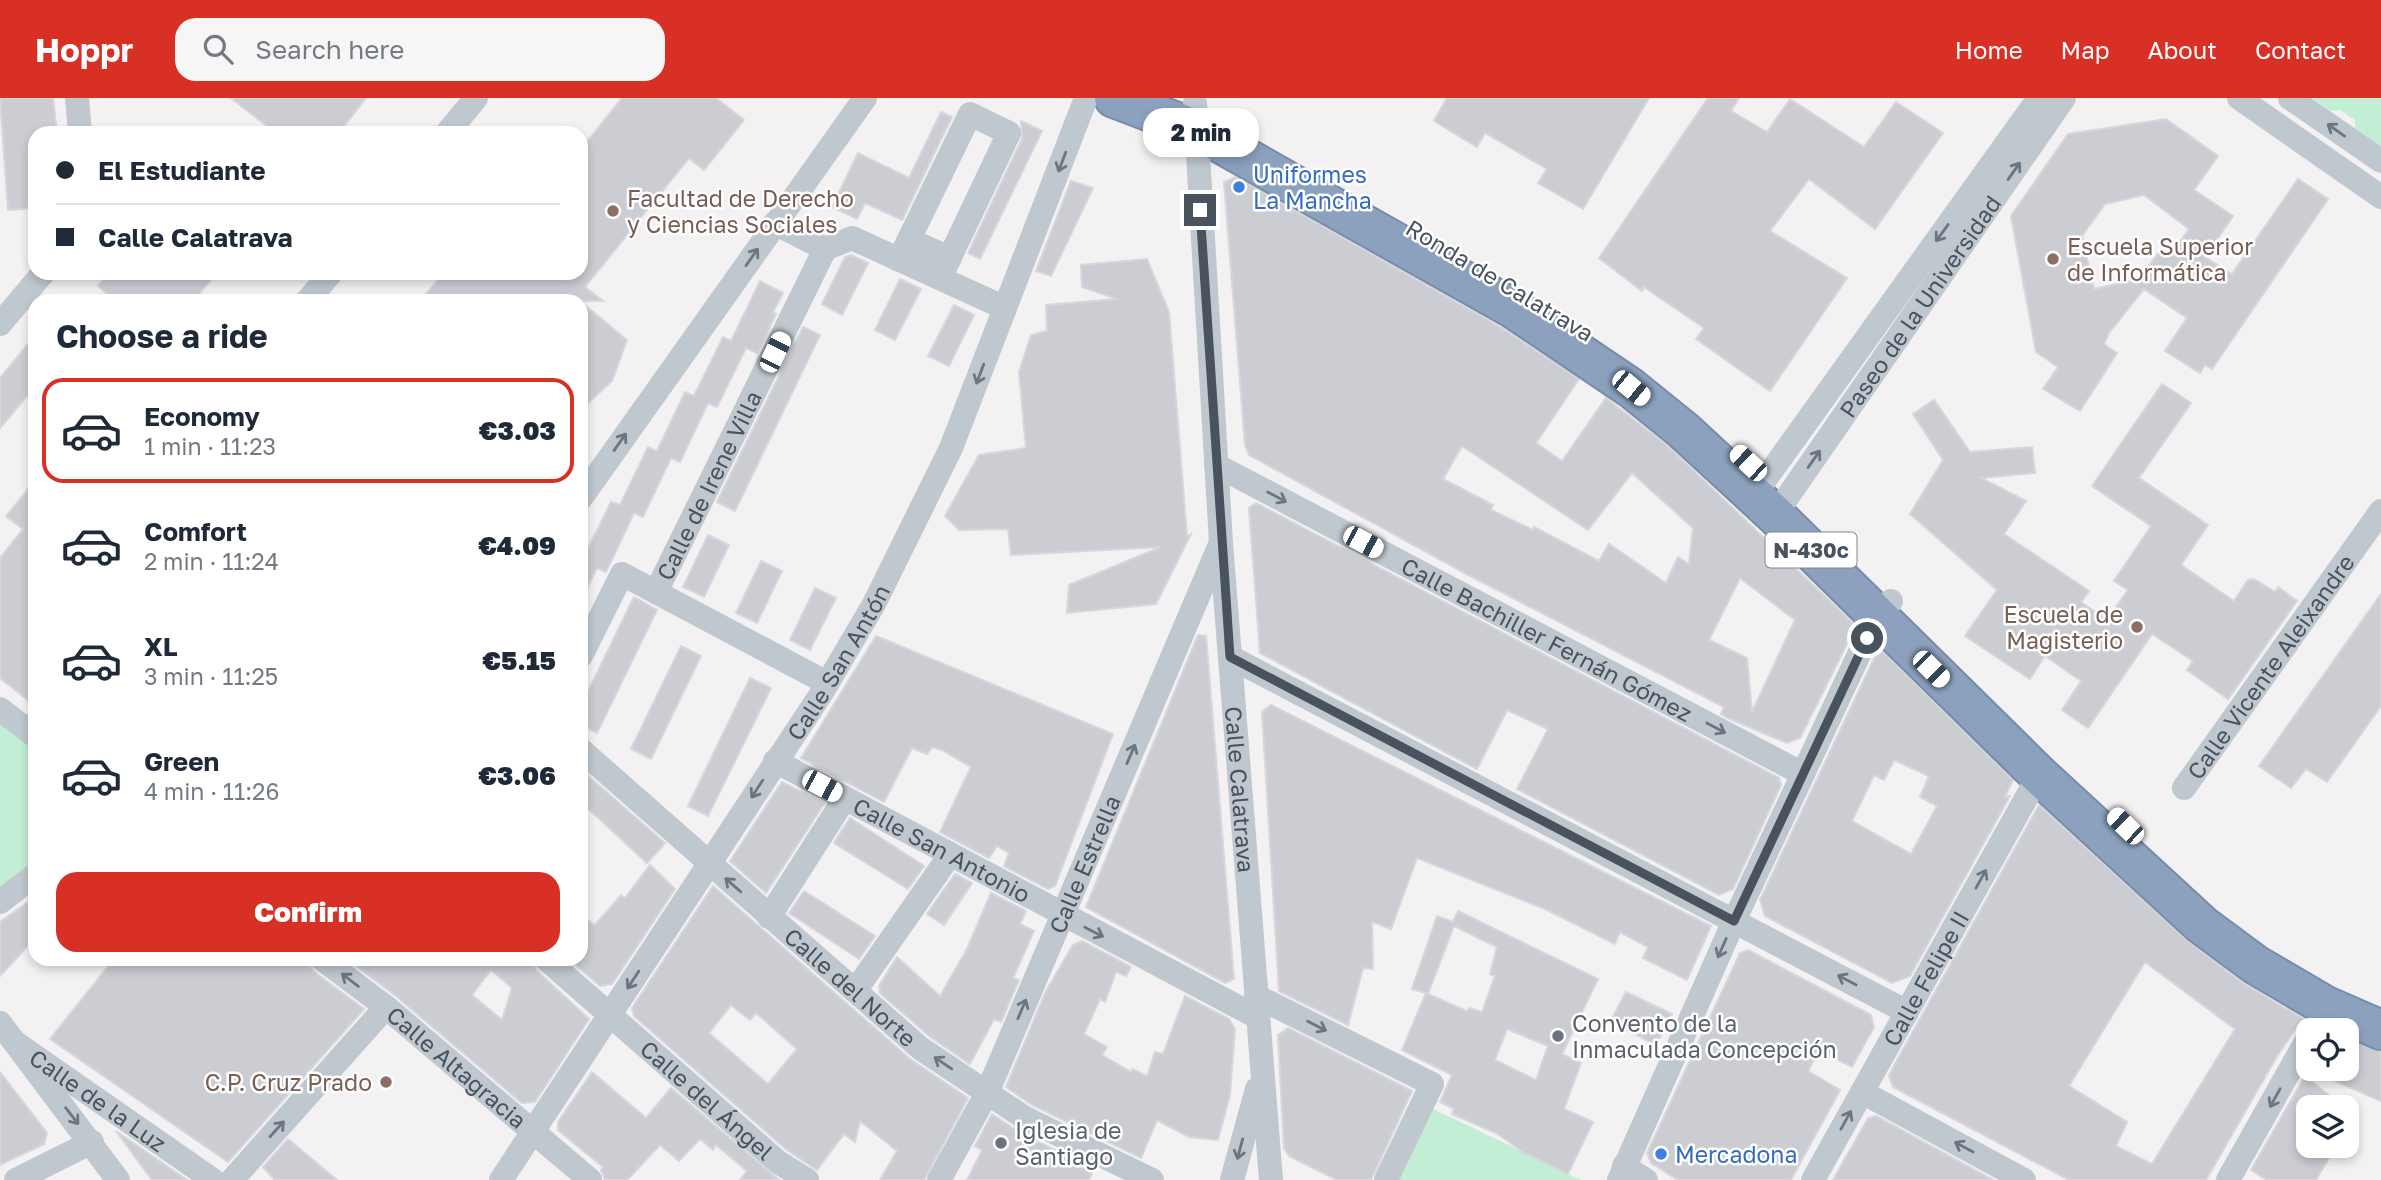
<!DOCTYPE html>
<meta charset="utf-8">
<style>
body{margin:0;font-family:"Golos Text",sans-serif;background:#f6f6f7;color:#1f2937;height:100vh;display:flex;flex-direction:column;font-size:26px;white-space:nowrap}
*{box-sizing:border-box;margin:0}
p{font-size:23px;color:#747a83}
.icon{flex:none;width:38px;height:38px;fill:none;stroke:currentColor;stroke-width:2;stroke-linecap:round;stroke-linejoin:round}
.map{position:relative;flex:1;overflow:hidden}
.panel{position:absolute;left:28px;top:196px;width:560px;height:672px;display:flex;flex-direction:column;background:#fff;border-radius:21px;box-shadow:0 4px 10px #0003}
.panel>*{flex:none}
.banner{position:absolute;left:28px;top:28px;width:560px;height:154px;border-radius:21px;box-shadow:0 4px 10px #0003;display:grid;align-content:center;height:154px;padding:0 28px;background:#fff}
.fabs{position:absolute;left:2296px;top:920px;display:grid;gap:14px}
.fabs a{display:grid;place-items:center;width:63px;height:63px;border-radius:14px;background:#fff;box-shadow:0 4px 10px #0003;font-size:35px}
.end{position:absolute;width:32px;height:32px;margin:-16px;border:9px solid #49535e;background:#fff;box-shadow:0 0 0 4px #fff}
.from{border-radius:50%}
.bubble{position:absolute;height:49px;border-radius:21px;background:#fff;box-shadow:0 4px 10px #0003;font-size:23px;font-weight:800;line-height:49px;text-align:center}
.car{position:absolute;width:21px;height:42px;margin:-21px -10px;border-radius:9px;box-shadow:0 0 5px 2px #0007;background:linear-gradient(#fff 24%,#345 0 40%,#fff 0 76%,#345 0 86%,#fff 0)}
.banner b{display:flex;align-items:center;gap:24px;height:66px;font-size:26px}
.banner b+b{border-top:2px solid #e0e1e3}
.banner i{width:18px;height:18px;background:#1f2937}
ul{padding:0;list-style:none}
li{display:flex;align-items:center;gap:21px;height:105px;margin:0 14px 10px;padding:0 14px;border:4px solid transparent;border-radius:21px}
li div{flex:1}
li b{display:block;font-size:26px}
li em{font-style:normal;font-weight:800}
li.selected{border-color:#d93025}
li>.icon{width:63px;height:63px;stroke-width:1.5}
h2{padding:0 28px;font-size:32px;line-height:84px}
.action{display:flex;gap:14px;margin-top:auto;padding:14px 28px}
.action a{flex:1;height:80px;border-radius:21px;background:#d93025;color:#fff;font-size:28px;font-weight:800;line-height:80px;text-align:center}
header{display:flex;align-items:center;gap:42px;box-sizing:border-box;height:98px;padding:0 35px;background:#d93025;color:#fff}
header strong{font-size:33px}
nav{display:flex;gap:38px;margin-inline-start:auto;font-size:24px}
.search{width:490px;height:63px;background:#f6f6f7;display:flex;align-items:center;gap:18px;box-sizing:border-box;padding:0 24px;border-radius:21px;color:#747a83;font-size:26px}
.map>svg:first-child{display:block}
.green{fill:#c2eed5}
.building{fill:#cbcdd3;stroke:#d5d7dc;stroke-width:2;fill-rule:evenodd}
.lines{fill:none;stroke-linecap:round;stroke-linejoin:round}
.highway-casing{stroke:#768ca9;stroke-width:42}
.street{stroke:#bfc7cf;stroke-width:24}
.highway{stroke:#8ba1bd;stroke-width:38}
.oneway{stroke:#6c7680}
.route{stroke:#49535e;stroke-width:9}
.shop-dot{fill:#3f7fe0;stroke:#fff;stroke-width:2.5}
.education-dot{fill:#8d6e63;stroke:#fff;stroke-width:2.5}
.worship-dot{fill:#6b7280;stroke:#fff;stroke-width:2.5}
.labels{text-anchor:middle;dominant-baseline:central;stroke-width:5;stroke-linejoin:round;paint-order:stroke}
.shield{fill:#fff;stroke:#80878e;stroke-width:2}
.shield-label{font-size:21px;font-weight:bold;fill:#49535e}
.shop-label{font-size:23px;fill:#366cbe;stroke:#fff;text-anchor:start}
.education-label{font-size:23px;fill:#785e54;stroke:#fff;text-anchor:start}
.street-label{font-size:23px;fill:#49535e;stroke:#fff}
.worship-label{font-size:23px;fill:#5b616d;stroke:#fff;text-anchor:start}
</style>
<header>
<strong>Hoppr</strong>
<div class="search"><svg class="icon" aria-label="search" viewBox="0 0 24 24"><circle cx="10" cy="10" r="6"/><path d="M15 15l6 6"/></svg>Search here</div>
<nav><a>Home</a><a>Map</a><a>About</a><a>Contact</a></nav>
</header>
<div class="map">
<svg width="2381" height="1082" viewBox="0 0 2381 1082">
<rect width="100%" height="100%" fill="#f3f1f1"/>
<!-- green -->
<g class="green">
<path d="M2312,0h69v49l-26,-19v-8l-15,-10 -9,1z"/>
<path d="M0,614l35,32v122l-35,27z"/>
<path d="M1429,1009l152,73h-189z"/>
</g>
<!-- building -->
<g class="building">
<path d="M0,0h53l4,35h-22v75l-27,2z"/>
<path d="M231,0h135l-27,35h-63z"/>
<path d="M622,0h94l28,22 -40,50 -15,-12 -104,129 18,14h-183l24,-28h137v-124z"/>
<path d="M1447,0h202l-66,111 -45,-26 9,-14 -62,-36 -8,14 -43,-26z"/>
<path d="M1708,0h31l-8,13 36,21 23,-33 74,48 32,-45 47,31 -68,96 -66,-50 -39,52 77,47 -77,113 -74,-52 8,-11 -60,-41 -2,4 -43,-33z"/>
<path d="M941,14l11,5 -50,103 -37,-17 -8,16 -25,-12 26,-54 51,25z"/>
<path d="M2166,21l52,37 -24,34 39,26 -28,41 27,17 66,-95 30,20 -116,170 -7,-4 -5,8 -35,-22 22,-33 -43,-29 -35,44 -5,11 13,9 -37,58 -37,-22 15,-22 -22,-15 -25,-136 57,-82zM2144,97l45,34 -18,25 -9,-6 -23,31 -45,10 -12,-53 23,-32z"/>
<path d="M1021,23l21,10 -62,128 -12,-6 54,-114z"/>
<path d="M1236,79l266,151 77,51 -43,64 26,18 44,-63 63,49 187,179 -56,112 -13,5 -57,-24 -9,-5 3,-7 -252,-130 -223,-122 -4,-10 -21,-263zM1462,348l126,84 44,-57 61,55 -4,36 -11,-7 -12,26 -57,-39 -10,17 -65,-34 -1,3 -42,-20 2,-5 -50,-26zM1740,480l55,42 -43,92 -5,-54 -38,-18z"/>
<path d="M1071,83l22,7 -42,88 -15,-5z"/>
<path d="M851,157l17,8 -26,52 -20,-11 23,-47z"/>
<path d="M1147,161l22,53 18,224 4,-2 -35,70 -89,9 2,-28 92,-38 -150,8 -3,-26 -49,1 -14,-14 34,-61 47,-7 -7,-76 12,-37 16,-4 -1,-26 71,-6 -35,-12 -1,-22z"/>
<path d="M109,175h108l-24,28h-78l-17,-15z"/>
<path d="M900,181l21,10 -26,51 -20,-10z"/>
<path d="M760,183l23,12 -10,19 3,2 -19,39 -11,-5 -29,59 -9,-4 -28,59 -9,-4 -28,59 -9,-4 -28,59 -9,-4 -16,33v-38l30,-61 9,3 28,-58 9,4 28,-59 9,4 29,-59 8,4z"/>
<path d="M581,204l46,38 -15,41 -31,29z"/>
<path d="M954,207l20,10 -25,51 -21,-10z"/>
<path d="M803,229l17,8 -85,176 -18,-9z"/>
<path d="M35,237v52l-35,41v-50z"/>
<path d="M2162,286l29,19 -52,75 69,47 -27,40 53,36 14,-21 6,-1 21,13 3,-5 19,14 -69,98 -41,-29 6,-9 -41,-27 -64,94 -26,-18 19,-29 -36,-25 -15,23 -65,-43 32,-46 -87,-76 33,-54 -30,-46 21,-14 36,52 62,-5 3,26 -54,5 45,23 -22,33 85,57 -8,11 26,18 21,-30 -14,-9 37,-55 -59,-40z"/>
<path d="M35,383v225l-35,-28v-120l23,-29 -17,-13z"/>
<path d="M1256,405l523,275 2,7 -48,104 -14,6 -202,-106 31,-60 -41,-19 -30,59 -217,-116 -11,-145z"/>
<path d="M708,437l21,10 -25,52 -21,-10z"/>
<path d="M761,463l21,10 -25,52 -21,-10z"/>
<path d="M815,490l21,10 -26,52 -20,-10z"/>
<path d="M2381,496v112l-54,76 -21,-13 -15,19 -32,-22z"/>
<path d="M634,499l23,13 -60,123 -16,-8v-19z"/>
<path d="M1198,537l8,1 28,343 -9,4 -139,-76z"/>
<path d="M876,538l237,98 -58,152 -7,3 -44,-23 5,-13 -12,-7 -8,12 -49,-26 31,-65 -29,-17 -10,-3 -5,7 -15,-6 -28,54 -83,-44z"/>
<path d="M681,548l20,10 -50,103 -20,-10z"/>
<path d="M1879,550l134,132 -8,17 5,-1 -100,180 -18,7 -127,-67 -5,-16zM1894,662l35,16 -9,21 17,9 -26,48 -59,-33 22,-46 10,5z"/>
<path d="M750,580l21,10 -63,128 -20,-10z"/>
<path d="M1271,607l440,221 -24,54 -44,-22 5,-11 -28,-15 -5,12 -70,-35 -128,-51 -26,71 -19,-7 1,47 -10,-1 -15,57 -69,-34 -17,-279z"/>
<path d="M587,677l78,68 -18,20 -66,-61v-20z"/>
<path d="M782,684l42,22 -58,89 -36,-32z"/>
<path d="M2039,707l150,137 54,41 61,36 1,5 -11,7 -18,27 -70,122h-137l-176,-93 -4,-11 7,-14zM2145,864l90,67 -83,135 -36,-18 11,-24 -58,-36z"/>
<path d="M850,720l74,48 -16,23 -74,-46z"/>
<path d="M650,767l25,24 -63,95 -12,2 -31,-27h12v-43l14,9 26,-30 4,3z"/>
<path d="M955,776l17,9 -28,42 -17,-11z"/>
<path d="M713,788l197,173 58,39 -44,82h-44l17,-29 -37,-30 -5,21 -11,-8 -27,36 -30,-20 -153,-134 -2,-8zM731,907l19,15 6,-7 41,36 -29,35 -59,-51z"/>
<path d="M804,793l71,45 -16,23 -70,-46z"/>
<path d="M991,795l35,18 -6,13 14,7 -21,47 6,2 -18,42 -7,-3 -24,45 -41,-28 -49,-43 -1,-7 18,-29 43,39 27,-47z"/>
<path d="M35,799v41l-35,38v-54z"/>
<path d="M1458,813l140,68 -36,75 19,9 -17,46 29,13 -25,52 -44,-21 -26,-19 -46,-20 2,-5 -14,-7 12,-27 -50,-25 24,-57 -14,-4 25,-73 16,6zM1454,828l43,21 -7,27 5,2 -13,36 -13,-4 -2,3 -39,-17zM1507,931l41,17 -12,34 -41,-20z"/>
<path d="M1082,843l49,26 -5,9 -10,-4 -11,30 -5,-3 -16,35 23,13 -5,8 29,17 1,-3 15,7 8,-24 8,2 22,-58 44,23 6,10 -5,66 -12,45 -29,-3 -32,-17 -16,38 -109,-53 -26,-18 40,-96 27,-46z"/>
<path d="M1748,852l123,65 3,12 -22,40 -33,-17 -11,21 32,19 -49,90h-113l-27,-17 -4,-10 93,-200z"/>
<path d="M114,861h193l6,12 51,38 -136,153 -178,-123z"/>
<path d="M347,861h185l4,11 53,49 -54,83 -13,1 -126,-107zM491,872l21,18 -10,32 -30,-25z"/>
<path d="M1626,894l46,22 -16,31 -46,-23z"/>
<path d="M1288,930l124,63 -41,89h-34l-48,-24 -5,-8 -6,-113z"/>
<path d="M2347,941l34,12v50l-74,-32h40z"/>
<path d="M0,974l47,61 -3,11 -44,21z"/>
<path d="M592,974l54,46 25,-30 108,92h-39l7,-9 -31,-26 -3,5 -13,-11 -21,22 -19,-16 -33,35h-22l-4,-10 2,-3 -45,-37v-8z"/>
<path d="M2305,978l40,32h-37v38h28l-20,34h-49l-16,-10z"/>
<path d="M992,1016l33,22 69,32 -5,12h-122l15,-30 -7,-4z"/>
<path d="M1876,1018l117,64h-160l35,-62z"/>
<path d="M116,1033l71,49h-35z"/>
<path d="M288,1041l49,41h-62l-12,-13z"/>
</g>
<g class="lines">
<defs>
<path id="highway" d="M1114,0l81,31 319,180 117,79 52,42 92,85 264,260 163,150 54,40 70,41 55,24"/>
</defs>
<!-- highway casing -->
<use href="#highway" class="highway-casing"/>
<!-- street -->
<g class="street">
<path d="M77,0l3,35"/>
<path d="M2239,0l142,99"/>
<path d="M2290,0l91,63"/>
<path id="s1" d="M1195,5l26,440 50,637"/>
<path d="M447,35l29,-35"/>
<path d="M775,125l50,26 27,-11 153,70"/>
<path d="M909,142l41,18"/>
<path d="M899,162l71,-146 39,19 -69,145"/>
<path d="M307,203l24,-28"/>
<path d="M0,226l43,-51"/>
<path id="s2" d="M1216,367l587,309"/>
<path d="M1754,397l285,-397"/>
<path d="M581,400l284,-400"/>
<path id="s3" d="M1775,417l289,-417"/>
<path id="s4" d="M656,494l169,-343"/>
<path d="M581,558l41,-82 205,109"/>
<path d="M1230,559l677,355"/>
<path d="M0,611l35,27"/>
<path id="s5" d="M581,652l339,298 105,70 127,62"/>
<path id="s6" d="M775,663l482,256"/>
<path id="s7" d="M2184,690l197,-277"/>
<path d="M0,804l35,-27"/>
<path d="M769,819l76,-119"/>
<path id="s8" d="M322,861l64,48 204,173"/>
<path id="s9" d="M546,861l232,203 29,18"/>
<path d="M855,893l95,-136"/>
<path d="M1256,898l176,88 -46,96"/>
<path d="M0,925l118,157"/>
<path id="s10" d="M16,945l197,137"/>
<path d="M1862,994l162,88"/>
<path d="M1624,1068l22,14"/>
<path d="M16,1082l76,-38"/>
<path d="M232,1082l154,-173"/>
<path id="s11" d="M501,1082l320,-486 53,-90 77,-156 135,-350"/>
<path id="s12" d="M939,1082l48,-87 232,-546"/>
<path d="M1232,1082l25,-91"/>
<path d="M1619,1082l115,-259 143,-305 14,-15"/>
<path id="s13" d="M1813,1082l226,-405"/>
<path d="M2228,1082l80,-142"/>
</g>
<!-- highway -->
<use href="#highway" class="highway"/>
</g>
<!-- one-way arrows -->
<defs><path id="oneway-shaft" d="M-6 0H5M1.5-3L5.5 0L1.5 3" fill="none" stroke-width="1.6" stroke-linecap="round" stroke-linejoin="round" transform="scale(1.75)"/></defs>
<g class="oneway">
<use href="#oneway-shaft" transform="translate(2336 32) rotate(-145)"/>
<use href="#oneway-shaft" transform="translate(1062 64) rotate(111)"/>
<use href="#oneway-shaft" transform="translate(2014 73) rotate(-55)"/>
<use href="#oneway-shaft" transform="translate(1942 135) rotate(126)"/>
<use href="#oneway-shaft" transform="translate(752 159) rotate(-55)"/>
<use href="#oneway-shaft" transform="translate(980 276) rotate(111)"/>
<use href="#oneway-shaft" transform="translate(620 344) rotate(-55)"/>
<use href="#oneway-shaft" transform="translate(1814 361) rotate(-55)"/>
<use href="#oneway-shaft" transform="translate(1277 399) rotate(28)"/>
<use href="#oneway-shaft" transform="translate(1716 630) rotate(28)"/>
<use href="#oneway-shaft" transform="translate(1131 656) rotate(-67)"/>
<use href="#oneway-shaft" transform="translate(757 691) rotate(123)"/>
<use href="#oneway-shaft" transform="translate(1981 781) rotate(-61)"/>
<use href="#oneway-shaft" transform="translate(733 787) rotate(-139)"/>
<use href="#oneway-shaft" transform="translate(1094 834) rotate(27)"/>
<use href="#oneway-shaft" transform="translate(1722 850) rotate(114)"/>
<use href="#oneway-shaft" transform="translate(350 882) rotate(-143)"/>
<use href="#oneway-shaft" transform="translate(633 882) rotate(123)"/>
<use href="#oneway-shaft" transform="translate(1847 882) rotate(-152)"/>
<use href="#oneway-shaft" transform="translate(1022 911) rotate(-67)"/>
<use href="#oneway-shaft" transform="translate(1317 928) rotate(27)"/>
<use href="#oneway-shaft" transform="translate(943 965) rotate(-146)"/>
<use href="#oneway-shaft" transform="translate(2275 1000) rotate(119)"/>
<use href="#oneway-shaft" transform="translate(72 1018) rotate(52)"/>
<use href="#oneway-shaft" transform="translate(1846 1022) rotate(-61)"/>
<use href="#oneway-shaft" transform="translate(277 1031) rotate(-48)"/>
<use href="#oneway-shaft" transform="translate(1964 1049) rotate(-152)"/>
<use href="#oneway-shaft" transform="translate(1240 1051) rotate(105)"/>
</g>
<g class="lines">
<!-- route -->
<path class="route" d="M1200,112l30,447 504,264 133,-283"/>
</g>
<!-- markers -->
<g class="shop-dot">
<circle cx="1239" cy="89" r="7"/>
<circle cx="1661" cy="1056" r="7"/>
</g>
<g class="education-dot">
<circle cx="613" cy="113" r="7"/>
<circle cx="2053" cy="161" r="7"/>
<circle cx="2137" cy="529" r="7"/>
<circle cx="386" cy="984" r="7"/>
</g>
<g class="worship-dot">
<circle cx="1558" cy="938" r="7"/>
<circle cx="1001" cy="1045" r="7"/>
</g>
<g class="labels">
<!-- shield labels -->
<rect class="shield" x="1765.5" y="434.5" width="91" height="35" rx="5"/>
<g class="shield-label">
<text x="1811" y="452">N-430c</text>
</g>
<!-- shop labels -->
<g class="shop-label">
<text x="1253" y="76">Uniformes<tspan x="1253" dy="26">La Mancha</tspan></text>
<text x="1675" y="1056">Mercadona</text>
</g>
<!-- education labels -->
<g class="education-label">
<text x="627" y="100">Facultad de Derecho<tspan x="627" dy="26">y Ciencias Sociales</tspan></text>
<text x="2067" y="148">Escuela Superior<tspan x="2067" dy="26">de Informática</tspan></text>
<text x="2123" y="516" text-anchor="end">Escuela de<tspan x="2123" dy="26">Magisterio</tspan></text>
<text x="372" y="984" text-anchor="end">C.P. Cruz Prado</text>
</g>
<!-- street labels -->
<g class="street-label">
<text transform="translate(1500 182) rotate(31)">Ronda de Calatrava</text>
<text stroke="none"><textPath href="#s3" startOffset="254">Paseo de la Universidad</textPath></text>
<text stroke="none"><textPath href="#s4" startOffset="119">Calle de Irene Villa</textPath></text>
<text stroke="none"><textPath href="#s2" startOffset="374">Calle Bachiller Fernán Gómez</textPath></text>
<text stroke="none"><textPath href="#s11" startOffset="618">Calle San Antón</textPath></text>
<text stroke="none"><textPath href="#s7" startOffset="149">Calle Vicente Aleixandre</textPath></text>
<text stroke="none"><textPath href="#s1" startOffset="688">Calle Calatrava</textPath></text>
<text stroke="none"><textPath href="#s6" startOffset="189">Calle San Antonio</textPath></text>
<text stroke="none"><textPath href="#s12" startOffset="348">Calle Estrella</textPath></text>
<text stroke="none"><textPath href="#s13" startOffset="231">Calle Felipe II</textPath></text>
<text stroke="none"><textPath href="#s5" startOffset="359">Calle del Norte</textPath></text>
<text stroke="none"><textPath href="#s8" startOffset="173">Calle Altagracia</textPath></text>
<text stroke="none"><textPath href="#s10" startOffset="100">Calle de la Luz</textPath></text>
<text stroke="none"><textPath href="#s9" startOffset="214">Calle del Ángel</textPath></text>
</g>
<!-- worship labels -->
<g class="worship-label">
<text x="1572" y="925">Convento de la<tspan x="1572" dy="26">Inmaculada Concepción</tspan></text>
<text x="1015" y="1032">Iglesia de<tspan x="1015" dy="26">Santiago</tspan></text>
</g>
</g>
</svg>
<div class="fabs">
<a><svg class="icon" aria-label="locate" viewBox="0 0 24 24"><circle cx="12" cy="12" r="6"/><path d="M12 2v4M12 18v4M2 12h4M18 12h4"/></svg></a>
<a><svg class="icon" aria-label="layers" viewBox="0 0 24 24"><path d="M12 4l9 5-9 5-9-5zM3 14l9 5 9-5"/></svg></a>
</div>
<i class="end from" style="left:1867px;top:540px"></i>
<i class="end" style="left:1200px;top:112px"></i>
<div class="bubble" style="left:1143px;top:10px;width:116px">2 min</div>
<i class="car" style="left:775px;top:254px;rotate:26deg"></i>
<i class="car" style="left:1631px;top:290px;rotate:129deg"></i>
<i class="car" style="left:1748px;top:365px;rotate:313deg"></i>
<i class="car" style="left:1363px;top:444px;rotate:118deg"></i>
<i class="car" style="left:1931px;top:571px;rotate:135deg"></i>
<i class="car" style="left:822px;top:688px;rotate:118deg"></i>
<i class="car" style="left:2125px;top:728px;rotate:314deg"></i>
<div class="banner">
<b><i class="from"></i>El Estudiante</b>
<b><i></i>Calle Calatrava</b>
</div>
<section class="panel">
<h2>Choose a ride</h2>
<ul>
<li class="selected"><svg class="icon" aria-label="car" viewBox="0 0 24 24"><path d="M5 17H2v-5l4-1 3-4h7l3 4 3 1v5h-3M9 17h6M6 11h13"/><circle cx="7" cy="17" r="2"/><circle cx="17" cy="17" r="2"/></svg><div><b>Economy</b><p>1 min · 11:23</p></div><em>€3.03</em></li>
<li><svg class="icon" aria-label="car" viewBox="0 0 24 24"><path d="M5 17H2v-5l4-1 3-4h7l3 4 3 1v5h-3M9 17h6M6 11h13"/><circle cx="7" cy="17" r="2"/><circle cx="17" cy="17" r="2"/></svg><div><b>Comfort</b><p>2 min · 11:24</p></div><em>€4.09</em></li>
<li><svg class="icon" aria-label="car" viewBox="0 0 24 24"><path d="M5 17H2v-5l4-1 3-4h7l3 4 3 1v5h-3M9 17h6M6 11h13"/><circle cx="7" cy="17" r="2"/><circle cx="17" cy="17" r="2"/></svg><div><b>XL</b><p>3 min · 11:25</p></div><em>€5.15</em></li>
<li><svg class="icon" aria-label="car" viewBox="0 0 24 24"><path d="M5 17H2v-5l4-1 3-4h7l3 4 3 1v5h-3M9 17h6M6 11h13"/><circle cx="7" cy="17" r="2"/><circle cx="17" cy="17" r="2"/></svg><div><b>Green</b><p>4 min · 11:26</p></div><em>€3.06</em></li>
</ul>
<div class="action"><a>Confirm</a></div>
</section>
</div>
